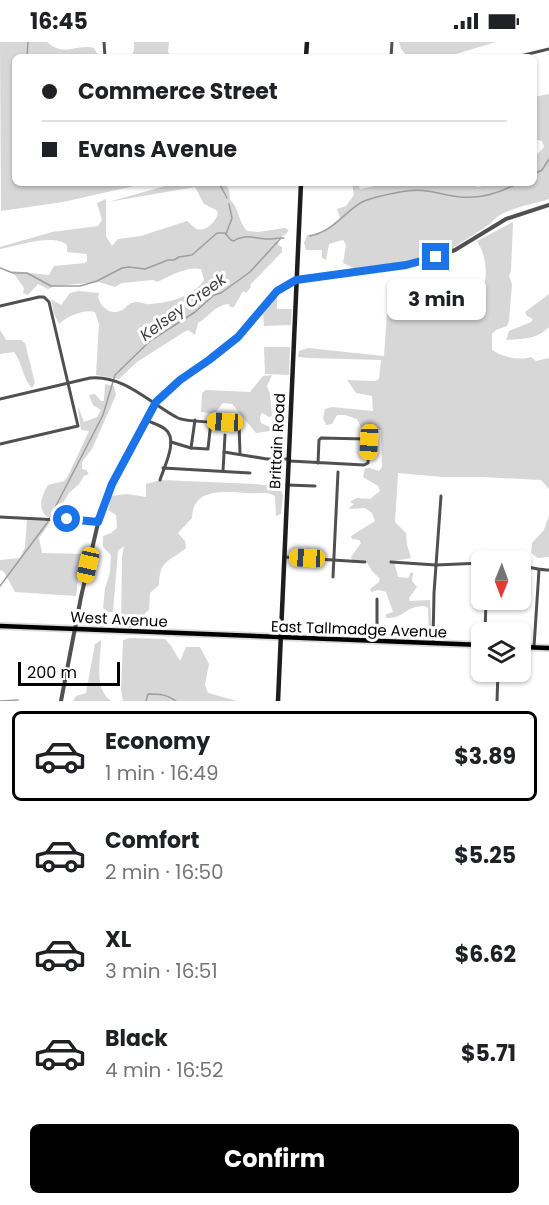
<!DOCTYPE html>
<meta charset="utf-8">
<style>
body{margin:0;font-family:Poppins,sans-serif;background:#f2f2f2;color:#202124;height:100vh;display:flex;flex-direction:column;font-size:22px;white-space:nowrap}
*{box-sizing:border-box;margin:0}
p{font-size:20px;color:#757577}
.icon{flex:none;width:33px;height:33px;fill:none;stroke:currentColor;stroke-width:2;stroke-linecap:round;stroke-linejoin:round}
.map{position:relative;height:659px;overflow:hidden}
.sheet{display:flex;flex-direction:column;background:#fff;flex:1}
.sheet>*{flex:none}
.banner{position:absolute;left:12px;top:12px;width:525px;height:132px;border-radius:9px;box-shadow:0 2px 4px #0004;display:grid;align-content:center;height:132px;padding:0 30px;background:#fff}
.needle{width:39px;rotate:181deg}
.controls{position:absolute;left:471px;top:508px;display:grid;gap:12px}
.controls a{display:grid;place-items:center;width:60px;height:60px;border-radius:9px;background:#fff;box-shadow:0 2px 4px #0004;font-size:30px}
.scale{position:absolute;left:18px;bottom:15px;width:102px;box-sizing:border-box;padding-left:6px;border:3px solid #000;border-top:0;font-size:16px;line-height:21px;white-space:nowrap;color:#000;-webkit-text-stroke:4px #fff;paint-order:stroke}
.end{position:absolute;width:27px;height:27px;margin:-14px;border:8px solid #1a73e8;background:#fff;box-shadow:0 0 0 3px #fff}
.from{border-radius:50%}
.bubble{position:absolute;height:42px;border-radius:9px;background:#fff;box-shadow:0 2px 4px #0004;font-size:20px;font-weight:700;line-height:42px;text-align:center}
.car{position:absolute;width:18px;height:36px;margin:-18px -9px;border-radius:8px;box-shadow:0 0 4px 2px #0007;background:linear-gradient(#f5c518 24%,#345 0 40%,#f5c518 0 76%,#345 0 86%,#f5c518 0)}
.banner b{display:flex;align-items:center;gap:21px;height:57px;font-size:22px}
.banner b+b{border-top:2px solid #e0e0e0}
.banner i{width:15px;height:15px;background:#202124}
ul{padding:10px 0 0;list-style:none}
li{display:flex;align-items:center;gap:18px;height:90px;margin:0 12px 9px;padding:0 18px;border:3px solid transparent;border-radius:9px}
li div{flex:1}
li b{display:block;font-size:22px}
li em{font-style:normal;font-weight:700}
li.current{border-color:#000}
li>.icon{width:54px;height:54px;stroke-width:1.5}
.primary-button{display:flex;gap:12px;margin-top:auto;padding:12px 30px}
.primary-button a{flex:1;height:69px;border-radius:9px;background:#000;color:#fff;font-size:24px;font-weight:700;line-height:69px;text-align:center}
.status{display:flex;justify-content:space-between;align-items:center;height:42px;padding:0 30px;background:#fff;direction:ltr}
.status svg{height:16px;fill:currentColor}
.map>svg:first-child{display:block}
.green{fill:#d7d7d7}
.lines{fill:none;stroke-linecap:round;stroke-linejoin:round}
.stream{stroke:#9e9e9e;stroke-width:1.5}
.primary-casing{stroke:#dbdbdb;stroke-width:8}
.minor{stroke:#505050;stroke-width:3}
.tertiary{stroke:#505050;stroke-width:4}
.secondary{stroke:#1d1d1d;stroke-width:4.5}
.primary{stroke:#000;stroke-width:4.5}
.route{stroke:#1a73e8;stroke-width:8}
.labels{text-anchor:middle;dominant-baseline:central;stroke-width:6;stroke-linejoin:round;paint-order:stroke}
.street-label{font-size:15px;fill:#000;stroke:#fff}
.water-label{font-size:16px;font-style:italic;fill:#3f3f3f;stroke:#fff}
</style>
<div class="status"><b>16:45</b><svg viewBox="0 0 49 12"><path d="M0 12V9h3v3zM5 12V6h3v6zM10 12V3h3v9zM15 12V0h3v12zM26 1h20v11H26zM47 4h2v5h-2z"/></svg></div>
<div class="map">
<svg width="549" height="659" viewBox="0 0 549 659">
<rect width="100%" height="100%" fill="#fff"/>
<!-- green -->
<g class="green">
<path d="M0,0h47c18,16 28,1 47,6l5,9h-84v126h132l-84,19 -62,9z"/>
<path d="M134,0h35l-1,9 2,6h-39l3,-7z"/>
<path d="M399,0h97l-50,15h-38l-7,-8z"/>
<path d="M549,52v105c-18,6 -47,9 -59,25l-37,24 -28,12 -61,9h-8l-13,-6 3,-18 -3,-5 -14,4 -3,16 -4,-2v-8h-16l-2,-7 3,-8c15,-1 23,-8 33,-17l-3,-9 9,-3 8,-11 -2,-12h5l3,6 15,-3 6,-3 79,2 8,-2 10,4 18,-4h38v-26l10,-10 -2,-6 -8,-2v-42z"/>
<path d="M176,141h49l4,7 1,10c9,7 8,22 17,31l11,1 27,-4 4,2 -3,4 -9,6 1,5 4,2v5l-32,33 1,2 -5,6 -3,-2 -9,16h-4l-1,-3c-13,0 -20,13 -31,19l-3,12 -7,-5 -4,2 -47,30 -18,17 -23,-4 3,-51 -4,-12c-10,-3 -28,4 -36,12l-5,-10 -3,-15 10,6 9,-12 9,-2 20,2 -1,4c3,11 14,20 26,12 4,-4 5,-6 12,-7 5,0 9,3 14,2 19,-1 44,-8 54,-24l-3,-11c-15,-3 -31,7 -44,13l-4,-2 -31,3 -7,4 -16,-5 -44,4 -7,3 -10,-5 -10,11 -5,-2 1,-5 -12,-17 37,4 5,-9 31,-3 2,-2v-7l-20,-2v-7c-13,-12 -50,1 -67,4v-2l52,-15 46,-6 4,-6 -5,-17 9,-4v37l6,10 6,-7 23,-3 46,-15c3,2 5,5 8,7 9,6 21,-6 23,-15l-2,-3 -12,-6 -9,-17 -87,15z"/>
<path d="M513,180l-2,49 -2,5 3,8 -3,37 -2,5 -11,4 -4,4v16c10,7 28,11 39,7l5,4 13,-3v131l-8,-9 -60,-3h-39l-44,-4 -3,49 11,11 1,12 4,13 -17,3 4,16 10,1 3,-6 2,1 -1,8 5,6 -8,11 1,3 20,-1 2,31 -3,5 -1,-28 -4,-2c-19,0 -20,13 -38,12v-4l7,-2 -7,-20 -7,-2 -8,2 -1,-3 9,-7 1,-3 -8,-8 -6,-10 -14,-1 -1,-3 10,-14 -2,-3 -7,-1 -1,-3 24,-15 -3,-8 -7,-5 -17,1 6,-5 -3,-1v-2l6,-3 13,1 10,-8 -2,-5 -15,-9 2,-9h5l9,3 3,-4 -1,-37 -19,-1 -5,-10 -12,-4h-8l-5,9 -6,1 -3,-7 2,-9 7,-2 41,4 -1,-15 -16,-3 -9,-13 28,1 4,-2 2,-19 -72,-2 -11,-1 1,-6 9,-3 76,8 3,-42 43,3 16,-5 13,-11 24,-3c3,-22 6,-37 -6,-57z"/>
<path d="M549,252v33c-12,12 -25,12 -43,13l3,-9 22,-9 2,-3 -6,-3 -2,-4z"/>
<path d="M277,253v14h15l-1,16 -27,1 -1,-12z"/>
<path d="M0,288l6,10h15l4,3 10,40 -3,5c-10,-11 -9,-24 -18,-36l-14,2z"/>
<path d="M264,305h26l-1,28 -24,-1z"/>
<path d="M272,333l-5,11 3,8 2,22 -3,1 -7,-4 -2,4 1,6 9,4v4l-14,2 -24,-29 -9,-1 -9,11 -13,-2 1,-19 4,-3 44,2 13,-16z"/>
<path d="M105,342l9,2 2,9 -24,54 -10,13v7l4,1 3,4 -5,2 -5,8 -10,9 -12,20 -4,3 -6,1c-10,-9 -5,-22 1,-32l16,-4 4,-5 21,-45 -8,-1 -3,-21h1l5,13 13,-5 4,-7 -8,-5 -4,-10 6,-1 6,7h3z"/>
<path d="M160,438l96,4 23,3 4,8 -2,19 -5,2 -1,-20c-8,-5 -18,-2 -28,-3 -22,-1 -54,-6 -55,25l-14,15 7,8 1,7c-18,15 -26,11 -27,37l-9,8 -1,17 -4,3 -2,14h-19l-3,-2 1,-68 2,-11 -6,5 -5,61h-6l-4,-4 2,-20 5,-15 1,-18 -8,-8v-11l8,-3 6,-5 -1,-13 -8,-5 3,-14 16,-2 19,3v-13z"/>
<path d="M549,473v42l-11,1 -7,-5 1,-10 12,-13z"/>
<path d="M27,478l24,1 -12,17 3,15 39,1 -5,42 -61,-4 -11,-20 -4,-2v-10l20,-2 5,-11z"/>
<path d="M130,596l35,1 6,7 9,15 6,-14h14l9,17 -4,21 3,8 29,8h-114l-2,-11 2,-50z"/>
<path d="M101,598c0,20 -8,47 10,61h-38l3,-5 10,-3 9,-49z"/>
</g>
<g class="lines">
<!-- stream -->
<g class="stream">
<path d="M27,15l1,-15"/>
<path d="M534,132l8,-4 7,-11"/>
<path d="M219,141l8,15"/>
<path d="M226,192l6,-16 -3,-14"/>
<path d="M310,194c25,-5 34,-25 54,-35 11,-4 25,-7 36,-9 25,-5 37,2 60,5 21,2 40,-4 58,-14"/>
<path d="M0,226l13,5h14l24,13h29l17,-5 25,-13 7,-1 16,2 23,-9h6l5,-3 13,-2 25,-22h8l6,7 3,1c10,-8 23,-2 34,-2 5,0 11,-1 16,-1"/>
<path d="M0,544l47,-63 56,-108 12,-40 35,-34 45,-29 19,-17 7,-2 29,-21 31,-34"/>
<path d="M0,659l18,-1"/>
<path d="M146,659l2,-7c12,0 18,0 28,7"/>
</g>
<defs>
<g id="primary">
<path d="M0,584l482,19"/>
<path d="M520,605l29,1"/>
</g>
</defs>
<!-- primary casing -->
<use href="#primary" class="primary-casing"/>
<!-- minor -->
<g class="minor">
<path d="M104,0l1,15"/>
<path d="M391,15l1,-15"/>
<path d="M516,15l33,-8"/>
<path d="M0,264l39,-9h5l5,5 29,124 -78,18"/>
<path d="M0,357l90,-21c33,-4 61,26 88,40 11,5 47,4 61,5l1,31"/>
<path d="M146,378c6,3 14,5 19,9 14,10 -1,38 -5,51"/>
<path d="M171,400l20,6 17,1 3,-28"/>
<path d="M191,406l4,-28"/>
<path d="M224,410l43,7h21"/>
<path d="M290,419l74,4 4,-2 1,-21 -3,-3 -45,-1 -2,2 -1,23"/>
<path d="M163,426l87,5"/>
<path d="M223,429l2,-36"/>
<path d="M287,443l28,1"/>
<path d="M0,475l98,5"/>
<path d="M284,515l81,5"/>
<path d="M391,520l45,3 46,-2"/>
<path d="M522,525c10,0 17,3 27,3"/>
<path d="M333,535l5,-105"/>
<path d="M377,557v42"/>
<path d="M485,591l1,-33"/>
<path d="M433,601l1,-50 7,-97"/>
<path d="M534,605l5,-77"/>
<path d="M497,659l1,-29"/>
</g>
<!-- tertiary -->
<path class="tertiary" d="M61,659l20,-104 20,-87 12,-29 43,-79 24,-22 58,-43 39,-46 19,-11 126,-18 33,-12 51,-31 43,-14"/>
<!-- secondary -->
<g class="secondary">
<path d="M306,15l1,-15"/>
<path d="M278,659l23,-518"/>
</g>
<!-- primary -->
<use href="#primary" class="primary"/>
</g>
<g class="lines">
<!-- route -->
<path class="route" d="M67,477l31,3 14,-38 44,-82 24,-22 29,-20 29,-23 39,-46 19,-11 110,-15 30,-8"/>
</g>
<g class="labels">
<!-- street labels -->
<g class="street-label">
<text transform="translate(277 399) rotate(-87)">Brittain Road</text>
<text transform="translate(119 577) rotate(3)">West Avenue</text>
<text transform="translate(359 587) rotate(2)">East Tallmadge Avenue</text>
</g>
<!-- water labels -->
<g class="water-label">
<text transform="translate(183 265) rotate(-36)">Kelsey Creek</text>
</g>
</g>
</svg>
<div class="controls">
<a><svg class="needle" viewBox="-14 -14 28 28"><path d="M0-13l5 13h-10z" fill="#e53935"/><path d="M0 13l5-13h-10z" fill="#757577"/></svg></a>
<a><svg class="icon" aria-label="layers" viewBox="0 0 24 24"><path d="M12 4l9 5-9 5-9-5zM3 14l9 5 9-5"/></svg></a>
</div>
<div class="scale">200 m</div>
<i class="end from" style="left:67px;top:477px"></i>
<i class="end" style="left:436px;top:215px"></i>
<div class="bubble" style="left:387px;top:236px;width:99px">3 min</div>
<i class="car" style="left:225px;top:380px;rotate:273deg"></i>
<i class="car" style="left:369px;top:400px;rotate:183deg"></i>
<i class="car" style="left:307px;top:516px;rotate:273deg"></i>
<i class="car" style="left:88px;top:523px;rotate:193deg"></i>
<div class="banner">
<b><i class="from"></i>Commerce Street</b>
<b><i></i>Evans Avenue</b>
</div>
</div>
<section class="sheet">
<ul>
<li class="current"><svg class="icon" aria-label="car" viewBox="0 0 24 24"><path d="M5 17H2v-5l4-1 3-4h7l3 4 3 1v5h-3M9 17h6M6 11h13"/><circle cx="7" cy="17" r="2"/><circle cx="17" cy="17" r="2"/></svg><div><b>Economy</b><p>1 min · 16:49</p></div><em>$3.89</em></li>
<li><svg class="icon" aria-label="car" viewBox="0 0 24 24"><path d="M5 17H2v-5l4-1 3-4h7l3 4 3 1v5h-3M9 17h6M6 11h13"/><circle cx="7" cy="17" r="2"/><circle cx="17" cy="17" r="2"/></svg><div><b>Comfort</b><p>2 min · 16:50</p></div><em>$5.25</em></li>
<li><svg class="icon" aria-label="car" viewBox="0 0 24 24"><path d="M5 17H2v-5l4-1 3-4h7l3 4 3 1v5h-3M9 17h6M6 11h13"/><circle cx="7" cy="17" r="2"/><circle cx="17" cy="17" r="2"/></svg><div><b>XL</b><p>3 min · 16:51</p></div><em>$6.62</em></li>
<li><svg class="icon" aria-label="car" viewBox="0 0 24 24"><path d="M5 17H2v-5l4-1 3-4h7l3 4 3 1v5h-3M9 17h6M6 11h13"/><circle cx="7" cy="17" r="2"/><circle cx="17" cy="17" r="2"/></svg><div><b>Black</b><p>4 min · 16:52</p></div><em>$5.71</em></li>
</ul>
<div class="primary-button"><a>Confirm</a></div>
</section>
